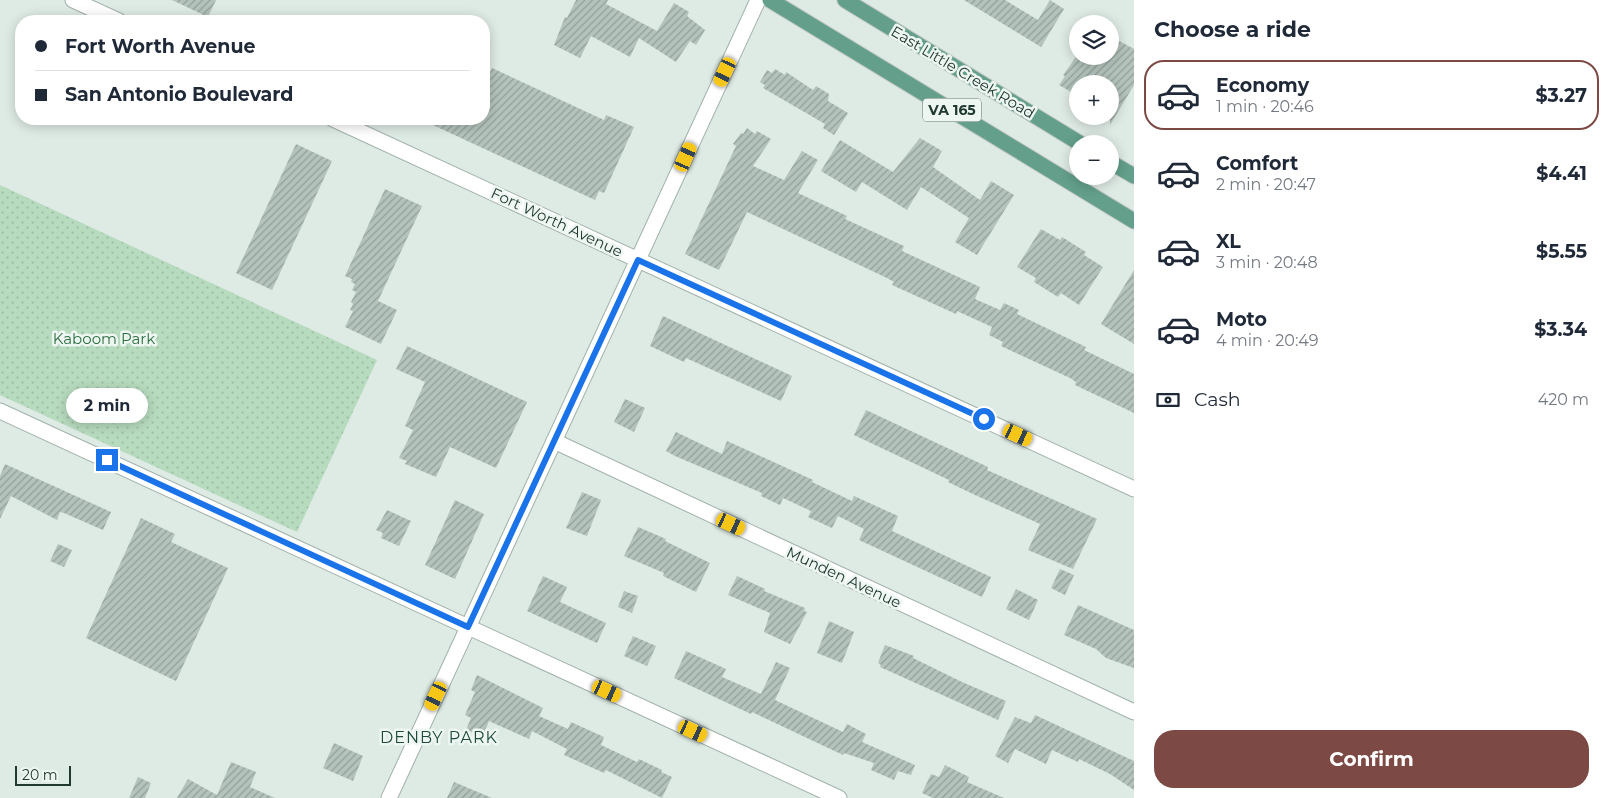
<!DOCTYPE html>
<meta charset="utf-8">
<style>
body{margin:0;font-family:Montserrat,sans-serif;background:#f2f2f3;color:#1f2937;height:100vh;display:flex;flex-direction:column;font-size:19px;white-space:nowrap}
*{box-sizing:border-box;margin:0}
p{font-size:16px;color:#747a83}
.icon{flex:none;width:28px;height:28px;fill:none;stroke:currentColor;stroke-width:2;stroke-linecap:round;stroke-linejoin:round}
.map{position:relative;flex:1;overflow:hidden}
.side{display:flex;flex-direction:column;background:#fff;width:475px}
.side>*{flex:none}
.hud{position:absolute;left:15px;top:15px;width:475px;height:110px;border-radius:20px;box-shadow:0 2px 12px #0003;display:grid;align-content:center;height:110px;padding:0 20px;background:#fff}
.controls{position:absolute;left:1069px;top:15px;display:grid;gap:10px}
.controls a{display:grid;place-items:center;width:50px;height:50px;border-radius:50%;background:#fff;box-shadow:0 2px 12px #0003;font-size:25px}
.scale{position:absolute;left:15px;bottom:12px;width:56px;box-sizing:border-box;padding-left:5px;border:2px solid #203931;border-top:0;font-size:14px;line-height:18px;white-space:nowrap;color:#203931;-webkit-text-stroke:4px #eef6f2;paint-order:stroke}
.end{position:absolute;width:22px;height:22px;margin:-11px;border:6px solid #1a73e8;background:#fff;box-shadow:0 0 0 2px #fff}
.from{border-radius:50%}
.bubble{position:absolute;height:35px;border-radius:18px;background:#fff;box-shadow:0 2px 12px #0003;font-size:16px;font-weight:700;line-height:35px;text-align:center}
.car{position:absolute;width:15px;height:30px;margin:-15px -8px;border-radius:6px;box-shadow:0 0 4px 1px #0007;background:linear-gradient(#f5c518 24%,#345 0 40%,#f5c518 0 76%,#345 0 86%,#f5c518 0)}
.hud b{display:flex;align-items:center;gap:18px;height:48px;font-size:19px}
.hud b+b{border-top:1px solid #e0e1e3}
.hud i{width:12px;height:12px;background:#1f2937}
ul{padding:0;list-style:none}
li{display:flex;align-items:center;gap:15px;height:70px;margin:0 10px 8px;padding:0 10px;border:2px solid transparent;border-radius:20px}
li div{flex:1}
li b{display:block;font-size:19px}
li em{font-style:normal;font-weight:700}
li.on{border-color:#7d4944}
li>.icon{width:45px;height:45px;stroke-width:1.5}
h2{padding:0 20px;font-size:22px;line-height:60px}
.pay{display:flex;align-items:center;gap:12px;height:55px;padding:0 20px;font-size:19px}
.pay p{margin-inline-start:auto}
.cta{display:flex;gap:10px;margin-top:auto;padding:10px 20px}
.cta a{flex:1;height:58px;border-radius:20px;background:#7d4944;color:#fff;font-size:20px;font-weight:700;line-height:58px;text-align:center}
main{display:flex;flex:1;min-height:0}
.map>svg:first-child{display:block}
.park{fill:url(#park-dots)}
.building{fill:url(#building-hatch)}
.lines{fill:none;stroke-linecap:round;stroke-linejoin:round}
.minor-casing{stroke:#a1b1ab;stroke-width:17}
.major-casing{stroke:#bcc4c1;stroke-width:17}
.minor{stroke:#fff;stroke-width:15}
.major{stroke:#639f8b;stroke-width:15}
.route{stroke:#1a73e8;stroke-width:6}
.labels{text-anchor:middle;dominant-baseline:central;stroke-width:5;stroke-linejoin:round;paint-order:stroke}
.shield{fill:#eef6f2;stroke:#5e726b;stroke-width:1}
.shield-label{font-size:14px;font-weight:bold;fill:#203931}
.street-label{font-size:15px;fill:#203931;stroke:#eef6f2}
.park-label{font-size:15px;fill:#2b6f41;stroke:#eef6f2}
.neighbourhood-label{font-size:16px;letter-spacing:1px;fill:#1c4a3c;stroke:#eef6f2}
</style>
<main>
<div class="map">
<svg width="1134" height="798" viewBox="0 0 1134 798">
<defs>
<pattern id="park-dots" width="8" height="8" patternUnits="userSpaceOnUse" patternTransform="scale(1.25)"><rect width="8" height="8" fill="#b7dbbe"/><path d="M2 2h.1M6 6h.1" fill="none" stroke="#9dbda4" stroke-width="1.8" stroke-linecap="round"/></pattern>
<pattern id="building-hatch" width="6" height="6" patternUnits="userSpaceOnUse" patternTransform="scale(1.25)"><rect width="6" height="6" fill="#b4c4bc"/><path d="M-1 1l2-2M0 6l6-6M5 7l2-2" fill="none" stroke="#92a099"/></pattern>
</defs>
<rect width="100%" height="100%" fill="#deeae4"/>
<!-- park -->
<path class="park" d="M0,185l377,175 -80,172 -297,-137z"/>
<!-- building -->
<g class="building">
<path d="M172,0h44l-8,17z"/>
<path d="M576,0h32l-2,4 51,27 17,-28 15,9 -2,4 18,14 -9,15 -6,-4 -14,21 -37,-24 -9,19 -39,-21 -11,22 -26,-13 11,-28 2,1z"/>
<path d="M964,0h41l33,20 12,-20 14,9 -23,38z"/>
<path d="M1110,36l24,13v36l-24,40v-41h-32v12l-19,-11 6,-9 -2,-1 15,-21v2h32z"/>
<path d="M492,68l112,52 2,-5 28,12 -30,66 -5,-2 -4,9 -175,-81h64v-34z"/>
<path d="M775,69l10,6 1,-3 27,18 3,-4 13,8 -1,7 20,12 -14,22 -11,-7 2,-4 -62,-36 2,-3 -5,-3 7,-12 5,3z"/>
<path d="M747,128l8,6 2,-3 14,8 -18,27 31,14 18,-29 16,9 -20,33 49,23 -2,3 59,27 -2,5 78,36 -5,12 25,11 4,-7 15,7 -2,4 69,33 -2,3 50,24v39l-59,-28 1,-3 -6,-4 -69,-32 2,-4 -14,-7 3,-8 -35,-16 -1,3 -64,-29 2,-3 -7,-4 -140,-66 -28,58 -34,-16 51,-108 -3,-2 8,-11 2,1z"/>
<path d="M920,138l22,13 -9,16 47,33 11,-19 23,14 -37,60 -22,-13 14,-24 -48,-31 -14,23 -45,-28 -6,10 -35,-21 19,-31 53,32z"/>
<path d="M296,144l36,17 -60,129 -36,-17z"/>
<path d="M385,189l37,17 -44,95 19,9 -16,34 -36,-17 8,-16 -3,-1 3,-6 -2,-2 5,-10 -4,-2 3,-6 -4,-2 1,-3 -7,-3z"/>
<path d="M1041,229l19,11 2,-3 24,15 -2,3 19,12 -24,38 -18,-12 -3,4 -24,-15 2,-4 -19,-11z"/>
<path d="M1134,270v74l-33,-20z"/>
<path d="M663,316l129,60 -11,25 -95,-43 -2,4 -34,-16z"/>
<path d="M407,346l120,56 -31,66 -46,-21 -14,30 -31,-13 2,-3 -8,-3 14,-28 -8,-4 20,-44 -29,-13z"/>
<path d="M625,399l20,9 -11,24 -20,-10z"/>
<path d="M866,410l122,57 -1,3 110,49 -24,50 -45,-19 12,-26 -65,-29 -27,-13 1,-2 -95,-45z"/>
<path d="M676,432l46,22 5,-13 86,39 -1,2 40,19 2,-5 44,20 -6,15 99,46 -9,20 -123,-57 5,-11 -26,-13 -6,12 -24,-11 3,-6 -28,-13 -3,7 -19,-9 1,-3 -87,-37 -9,-5z"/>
<path d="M5,464l106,48 -8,18 -39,-17 -4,-1 -3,8 -46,-24 -11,23v-43z"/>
<path d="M582,492l19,8 -14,36 -21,-8z"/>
<path d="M455,500l29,14 -29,65 -30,-14z"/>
<path d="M387,510l24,11 -12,25 -18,-8 2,-5 -7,-3z"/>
<path d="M141,518l34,16 -4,8 57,26 -52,113 -90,-43z"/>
<path d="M638,527l28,12 -1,2 45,22 -14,29 -33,-16 1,-3 -40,-17z"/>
<path d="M58,544l14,6 -8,17 -14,-6z"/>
<path d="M1060,569l14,6 -9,20 -14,-7z"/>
<path d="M543,576l24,11 -7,15 46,21 -9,20 -70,-32z"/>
<path d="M737,576l28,13 -1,2 41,17 -1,3 3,1 -17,32 -26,-12 6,-19 -42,-18z"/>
<path d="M1016,589l22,11 -9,20 -23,-11z"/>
<path d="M624,591l14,5 -6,17 -14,-6z"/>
<path d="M1078,605l56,25v38l-28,-10 -10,-9 -32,-14z"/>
<path d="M829,621l25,11 -12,31 -25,-10z"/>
<path d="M633,636l23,10 -9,20 -23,-10z"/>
<path d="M885,645l29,11 -1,2 49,24 44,19 -8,19 -118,-53 1,-2 -3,-2z"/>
<path d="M686,651l40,18 -4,8 39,17 15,-32 14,6 -15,32 68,32 4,-8 19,10 -4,8 53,23 -4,10 -13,-4 -4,9 -23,-10 3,-7 -30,-10 -1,2 -91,-43 -1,2 -77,-36z"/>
<path d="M477,675l66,33 -4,8 29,13 3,-7 33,15 -3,8 36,17 2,-3 23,11 -1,2 11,5 -10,21 -56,-28 -2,3 -40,-18 3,-6 -35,-18 -3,8 -40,-18 -6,15 -17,-6 5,-12 -6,-3 10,-23 -4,-2z"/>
<path d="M1035,715l99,46v29l-24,-16 -31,-15 -1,3 -26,-12 -6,14 -31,-15 -7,14 -13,-7 20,-39 16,6z"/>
<path d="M334,743l29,13 -10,25 -30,-13z"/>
<path d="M231,762l25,10 -6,15 25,11h-98l11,-19 29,16z"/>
<path d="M945,765l24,12 -2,5 37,16h-71l-11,-5 9,-19 8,3z"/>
<path d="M138,777l13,6 -6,15h-16z"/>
<path d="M454,782l38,16h-45z"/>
</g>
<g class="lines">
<defs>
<g id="minor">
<path d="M73,0l46,21"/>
<path d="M333,119l801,370"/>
<path d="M0,411l839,387"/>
<path d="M554,441l580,271"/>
<path d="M389,798l369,-798"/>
</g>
<g id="major">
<path d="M770,0l364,221"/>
<path d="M845,0l236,144"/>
<path d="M1110,162l24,14"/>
</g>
</defs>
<!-- minor casing -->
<use href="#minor" class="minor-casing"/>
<!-- major casing -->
<use href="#major" class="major-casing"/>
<!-- minor -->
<use href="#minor" class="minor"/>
<!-- major -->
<use href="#major" class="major"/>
</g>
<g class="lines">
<!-- route -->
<path class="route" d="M107,460l361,167 170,-367 346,159"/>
</g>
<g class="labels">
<!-- shield labels -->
<rect class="shield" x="923" y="98.5" width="58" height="23" rx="4"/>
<g class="shield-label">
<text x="952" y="110">VA 165</text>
</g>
<!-- street labels -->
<g class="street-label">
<text transform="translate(963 72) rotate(31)">East Little Creek Road</text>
<text transform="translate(557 222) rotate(25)">Fort Worth Avenue</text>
<text transform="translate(844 577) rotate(25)">Munden Avenue</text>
</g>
<!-- park labels -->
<g class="park-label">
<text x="104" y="338">Kaboom Park</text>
</g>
<!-- neighbourhood labels -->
<g class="neighbourhood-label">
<text x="439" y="737">DENBY PARK</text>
</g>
</g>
</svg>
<div class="controls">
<a><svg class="icon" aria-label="layers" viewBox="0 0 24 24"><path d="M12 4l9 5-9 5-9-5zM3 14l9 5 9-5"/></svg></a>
<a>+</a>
<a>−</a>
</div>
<div class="scale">20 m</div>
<i class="end from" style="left:984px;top:419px"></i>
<i class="end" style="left:107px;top:460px"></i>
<div class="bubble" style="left:66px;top:388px;width:82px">2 min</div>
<i class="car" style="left:725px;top:72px;rotate:205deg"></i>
<i class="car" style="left:686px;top:157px;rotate:24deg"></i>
<i class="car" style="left:1018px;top:435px;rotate:115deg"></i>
<i class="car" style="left:731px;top:524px;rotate:115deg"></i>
<i class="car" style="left:607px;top:691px;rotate:115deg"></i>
<i class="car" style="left:436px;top:696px;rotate:205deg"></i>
<i class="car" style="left:693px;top:731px;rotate:115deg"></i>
<div class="hud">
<b><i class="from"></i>Fort Worth Avenue</b>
<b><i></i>San Antonio Boulevard</b>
</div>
</div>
<section class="side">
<h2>Choose a ride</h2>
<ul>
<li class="on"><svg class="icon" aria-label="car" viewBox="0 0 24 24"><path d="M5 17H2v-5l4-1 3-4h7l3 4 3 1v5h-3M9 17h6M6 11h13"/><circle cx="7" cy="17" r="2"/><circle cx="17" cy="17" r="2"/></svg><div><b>Economy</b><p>1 min · 20:46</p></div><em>$3.27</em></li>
<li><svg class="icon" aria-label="car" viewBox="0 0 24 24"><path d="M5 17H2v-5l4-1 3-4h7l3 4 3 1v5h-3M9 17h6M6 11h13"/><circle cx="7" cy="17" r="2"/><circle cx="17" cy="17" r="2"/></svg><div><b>Comfort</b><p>2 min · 20:47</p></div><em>$4.41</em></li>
<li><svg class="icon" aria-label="car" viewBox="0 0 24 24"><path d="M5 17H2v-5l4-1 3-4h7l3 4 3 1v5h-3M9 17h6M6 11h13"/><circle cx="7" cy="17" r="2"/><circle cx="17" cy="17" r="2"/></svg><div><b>XL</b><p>3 min · 20:48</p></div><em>$5.55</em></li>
<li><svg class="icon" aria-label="car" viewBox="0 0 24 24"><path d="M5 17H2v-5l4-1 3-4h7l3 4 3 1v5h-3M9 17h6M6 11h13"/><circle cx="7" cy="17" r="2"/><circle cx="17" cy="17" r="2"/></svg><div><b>Moto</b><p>4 min · 20:49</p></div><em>$3.34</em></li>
</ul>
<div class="pay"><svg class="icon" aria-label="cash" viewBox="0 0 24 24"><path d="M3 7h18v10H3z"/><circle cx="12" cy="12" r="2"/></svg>Cash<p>420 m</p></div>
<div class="cta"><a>Confirm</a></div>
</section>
</main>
